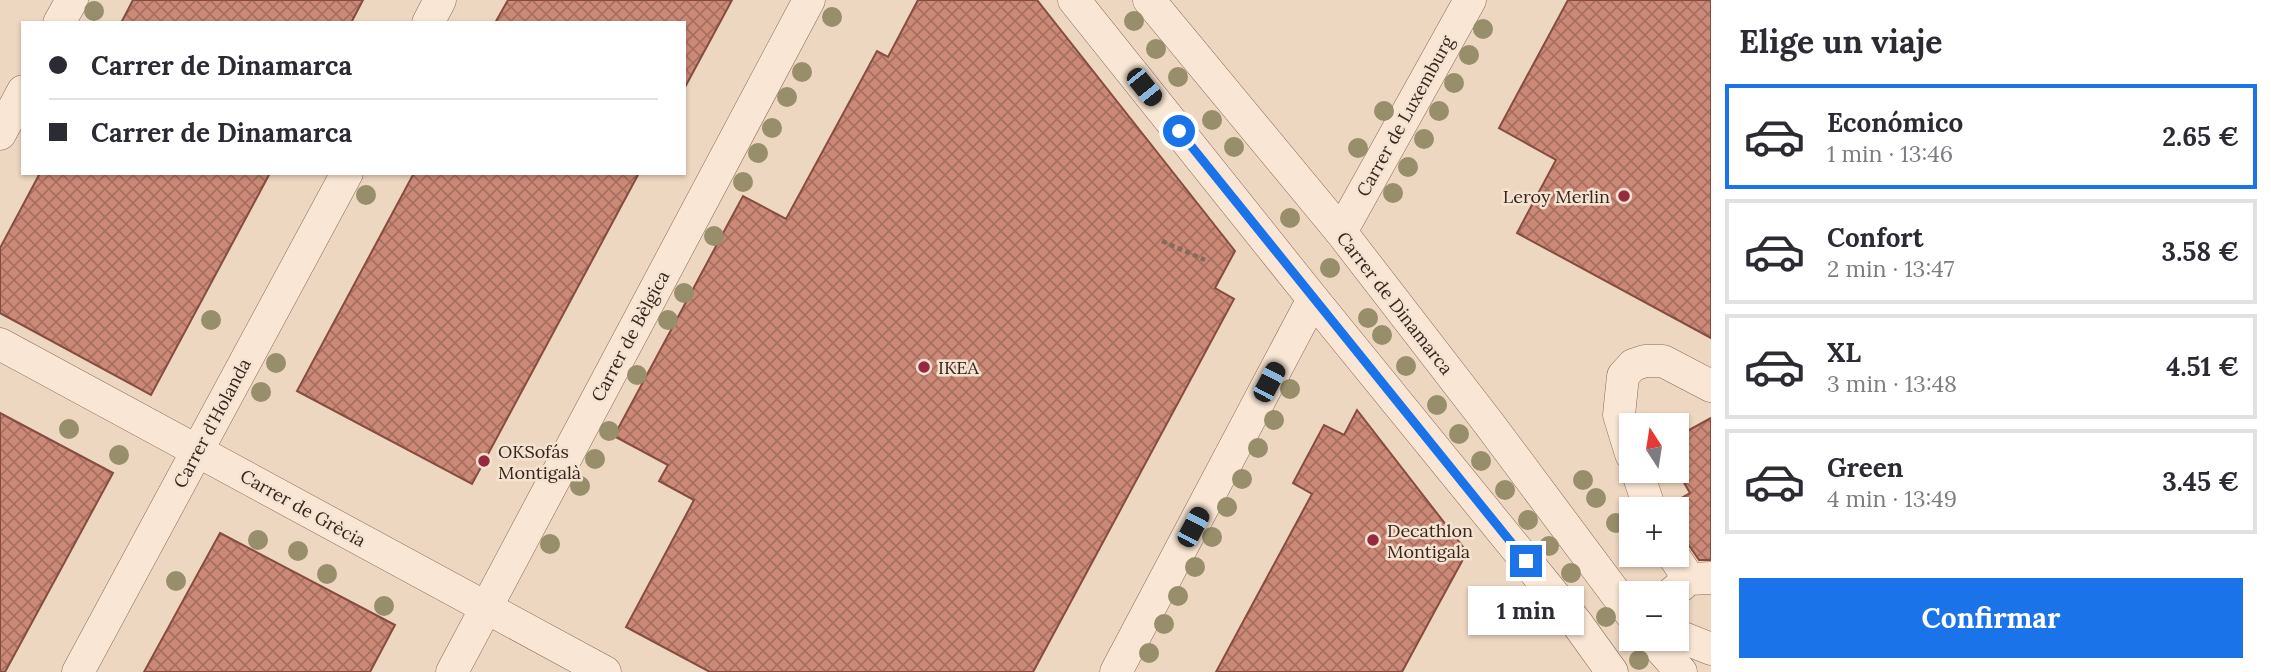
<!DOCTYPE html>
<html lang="es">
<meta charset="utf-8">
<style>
body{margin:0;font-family:Lora,serif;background:#f7f7f7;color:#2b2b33;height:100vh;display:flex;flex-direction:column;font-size:26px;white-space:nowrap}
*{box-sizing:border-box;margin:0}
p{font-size:23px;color:#7c7c81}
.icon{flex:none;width:38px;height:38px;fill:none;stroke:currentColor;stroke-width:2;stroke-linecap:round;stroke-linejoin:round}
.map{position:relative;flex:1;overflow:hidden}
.drawer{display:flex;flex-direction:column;background:#fff;width:560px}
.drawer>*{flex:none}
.banner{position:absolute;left:21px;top:21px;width:665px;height:154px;border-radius:0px;box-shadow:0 2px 5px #0004;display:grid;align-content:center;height:154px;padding:0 28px;background:#fff}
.needle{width:46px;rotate:348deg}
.buttons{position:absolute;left:1619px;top:413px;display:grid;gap:14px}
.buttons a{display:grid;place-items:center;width:70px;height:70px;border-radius:0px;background:#fff;box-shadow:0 2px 5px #0004;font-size:35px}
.end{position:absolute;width:32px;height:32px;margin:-16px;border:9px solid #1a73e8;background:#fff;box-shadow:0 0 0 4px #fff}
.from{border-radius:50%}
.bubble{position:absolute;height:49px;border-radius:0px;background:#fff;box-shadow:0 2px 5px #0004;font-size:23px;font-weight:800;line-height:49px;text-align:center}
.car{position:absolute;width:21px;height:42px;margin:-21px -10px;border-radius:9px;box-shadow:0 0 5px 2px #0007;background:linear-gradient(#222 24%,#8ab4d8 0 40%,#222 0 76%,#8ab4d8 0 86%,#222 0)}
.banner b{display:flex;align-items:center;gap:24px;height:66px;font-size:26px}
.banner b+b{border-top:2px solid #e1e1e2}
.banner i{width:18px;height:18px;background:#2b2b33}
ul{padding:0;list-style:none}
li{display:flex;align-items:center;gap:21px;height:105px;margin:0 14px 10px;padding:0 14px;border:4px solid #e1e1e2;border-radius:0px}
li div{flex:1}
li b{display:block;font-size:26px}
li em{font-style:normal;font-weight:800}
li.on{border-color:#1a73e8}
li>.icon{width:63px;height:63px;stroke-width:1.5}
h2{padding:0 28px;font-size:32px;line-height:84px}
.cta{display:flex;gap:14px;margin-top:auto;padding:14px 28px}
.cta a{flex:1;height:80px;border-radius:0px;background:#1a73e8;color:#fff;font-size:28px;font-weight:800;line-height:80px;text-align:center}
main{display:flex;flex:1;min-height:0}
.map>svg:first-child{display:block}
.building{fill:url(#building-cross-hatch);stroke:#864c3f;stroke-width:2}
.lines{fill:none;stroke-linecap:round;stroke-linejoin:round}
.minor-casing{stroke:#876859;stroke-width:33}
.path{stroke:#876859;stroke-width:4.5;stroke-dasharray:5 3.5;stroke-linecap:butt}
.minor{stroke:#f9e6d4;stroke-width:32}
.tree{fill:#988e6b}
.route{stroke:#1a73e8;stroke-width:9}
.poi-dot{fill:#962940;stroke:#f5e3d1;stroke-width:2.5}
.labels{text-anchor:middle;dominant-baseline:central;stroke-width:5;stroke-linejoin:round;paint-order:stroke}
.street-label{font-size:18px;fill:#37241d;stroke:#f5e3d1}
.poi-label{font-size:18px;fill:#37241d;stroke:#f5e3d1;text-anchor:start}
</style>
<main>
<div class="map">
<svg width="1711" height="672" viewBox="0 0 1711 672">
<defs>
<pattern id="building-cross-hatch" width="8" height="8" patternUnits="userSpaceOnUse" patternTransform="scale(1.75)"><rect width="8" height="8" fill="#cc8977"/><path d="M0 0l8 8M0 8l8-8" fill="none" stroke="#a67061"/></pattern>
</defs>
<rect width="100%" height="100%" fill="#eed7c1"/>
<!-- building -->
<g class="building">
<path d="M133,0h230l-12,23h-230z"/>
<path d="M508,0h224l-48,89v-66h-189z"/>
<path d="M918,0h119l198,251 -20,37 19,11 -201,373h-323l-84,-45 68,-127 -35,-19 9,-16 -54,-29 129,-240 43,23 91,-168 11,6z"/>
<path d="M1568,0h143v338l-194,-105 39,-73 -57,-32z"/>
<path d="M40,173h230l-119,222 -151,-82v-65z"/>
<path d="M414,173h225l-167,311 -175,-93z"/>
<path d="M1357,410l110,142 -30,55 -35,65h-186l96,-178 -19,-11 31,-58 20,10z"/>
<path d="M0,413l113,60 -108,199h-5z"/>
<path d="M1711,418v142h-12l-11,-16 -12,-6v-37l14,-8 -14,-24v-32z"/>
<path d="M220,533l175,92 -25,47h-226z"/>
</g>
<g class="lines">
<defs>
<g id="minor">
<path d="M1074,0l239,299 263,323 36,50"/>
<path d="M1149,0l192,232 149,193 141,189"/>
<path d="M59,23l13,-23"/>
<path d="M428,23l12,-23"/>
<path d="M0,134l23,-43"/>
<path d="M1341,232l129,-232"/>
<path d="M0,344l605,328"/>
<path d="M1631,454l-12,-39 4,-39 10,-11 12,-4h18l48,25"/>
<path d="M1637,471l13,38"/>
<path d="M1673,555l16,24"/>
<path d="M1672,593l17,-14 22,-1"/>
<path d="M1676,635l35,14"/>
<path d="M1652,639l29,33"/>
<path d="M78,672l269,-499"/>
<path d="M452,672l357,-672"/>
<path d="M1116,672l197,-373"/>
</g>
</defs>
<!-- minor casing -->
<use href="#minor" class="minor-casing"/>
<!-- path -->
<path class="path" d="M1162,241l43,19"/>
<!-- minor -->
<use href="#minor" class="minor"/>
</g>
<!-- trees -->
<g class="tree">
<circle cx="94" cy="11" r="10"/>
<circle cx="832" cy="17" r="10"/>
<circle cx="1134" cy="21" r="10"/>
<circle cx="1483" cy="29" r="10"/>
<circle cx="1156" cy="49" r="10"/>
<circle cx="1469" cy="55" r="10"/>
<circle cx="802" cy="72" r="10"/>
<circle cx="1178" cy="77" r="10"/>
<circle cx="1454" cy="83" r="10"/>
<circle cx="787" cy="97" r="10"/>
<circle cx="1384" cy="111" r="10"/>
<circle cx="1439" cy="111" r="10"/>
<circle cx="1212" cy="120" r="10"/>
<circle cx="772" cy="128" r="10"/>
<circle cx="1424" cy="139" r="10"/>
<circle cx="1234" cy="147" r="10"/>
<circle cx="1358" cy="148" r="10"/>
<circle cx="758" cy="153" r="10"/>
<circle cx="1408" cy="167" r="10"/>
<circle cx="743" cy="182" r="10"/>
<circle cx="1393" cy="193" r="10"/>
<circle cx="366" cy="195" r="10"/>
<circle cx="1290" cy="218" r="10"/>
<circle cx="714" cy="236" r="10"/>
<circle cx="1330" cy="268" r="10"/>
<circle cx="684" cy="293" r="10"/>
<circle cx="1368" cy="318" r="10"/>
<circle cx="211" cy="320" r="10"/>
<circle cx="668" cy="320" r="10"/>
<circle cx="1382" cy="335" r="10"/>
<circle cx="276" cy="363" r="10"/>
<circle cx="1406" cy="366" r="10"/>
<circle cx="637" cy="375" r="10"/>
<circle cx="1290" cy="389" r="10"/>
<circle cx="261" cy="392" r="10"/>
<circle cx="1437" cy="405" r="10"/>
<circle cx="1274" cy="420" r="10"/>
<circle cx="69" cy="429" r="10"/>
<circle cx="609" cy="431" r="10"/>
<circle cx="1459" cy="434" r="10"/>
<circle cx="1258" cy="448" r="10"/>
<circle cx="119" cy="455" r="10"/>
<circle cx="595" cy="459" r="10"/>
<circle cx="1481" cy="461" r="10"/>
<circle cx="1242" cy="479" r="10"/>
<circle cx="1583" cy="480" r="10"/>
<circle cx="580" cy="486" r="10"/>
<circle cx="1505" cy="490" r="10"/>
<circle cx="1596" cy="498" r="10"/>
<circle cx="1227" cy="507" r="10"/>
<circle cx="1528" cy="520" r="10"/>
<circle cx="1616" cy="523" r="10"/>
<circle cx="1212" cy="537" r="10"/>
<circle cx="258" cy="540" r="10"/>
<circle cx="550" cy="544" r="10"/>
<circle cx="1549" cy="546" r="10"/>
<circle cx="298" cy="551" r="10"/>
<circle cx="1195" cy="567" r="10"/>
<circle cx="1571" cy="573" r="10"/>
<circle cx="327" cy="574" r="10"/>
<circle cx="176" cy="581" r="10"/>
<circle cx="1178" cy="596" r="10"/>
<circle cx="384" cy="606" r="10"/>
<circle cx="1606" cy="617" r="10"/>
<circle cx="1164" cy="624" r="10"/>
<circle cx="1149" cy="653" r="10"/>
<circle cx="1639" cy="660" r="10"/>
</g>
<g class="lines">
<!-- route -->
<path class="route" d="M1179,131l347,430"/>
</g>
<!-- markers -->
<g class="poi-dot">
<circle cx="1624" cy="196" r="7"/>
<circle cx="924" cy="367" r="7"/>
<circle cx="484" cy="461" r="7"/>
<circle cx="1373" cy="540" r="7"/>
</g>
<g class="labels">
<!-- street labels -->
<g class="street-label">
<text transform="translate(1405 116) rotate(-61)">Carrer de Luxemburg</text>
<text transform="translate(1395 303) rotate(52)">Carrer de Dinamarca</text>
<text transform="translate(630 336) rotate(-62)">Carrer de Bèlgica</text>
<text transform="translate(212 423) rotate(-62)">Carrer d'Holanda</text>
<text transform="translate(303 508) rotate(29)">Carrer de Grècia</text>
</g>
<!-- poi labels -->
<g class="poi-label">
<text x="1610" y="196" text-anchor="end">Leroy Merlin</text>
<text x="938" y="367">IKEA</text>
<text x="498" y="451">OKSofás<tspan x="498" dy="21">Montigalà</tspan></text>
<text x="1387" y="530">Decathlon<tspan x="1387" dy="21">Montigala</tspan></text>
</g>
</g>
</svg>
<div class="buttons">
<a><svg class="needle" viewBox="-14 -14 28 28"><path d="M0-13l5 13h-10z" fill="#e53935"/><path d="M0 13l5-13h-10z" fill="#7c7c81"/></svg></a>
<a>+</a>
<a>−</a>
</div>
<i class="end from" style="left:1179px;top:131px"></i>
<i class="end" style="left:1526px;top:561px"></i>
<div class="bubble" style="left:1468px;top:586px;width:116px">1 min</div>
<i class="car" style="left:1144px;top:87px;rotate:141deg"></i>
<i class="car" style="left:1269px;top:382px;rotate:28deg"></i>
<i class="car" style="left:1193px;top:527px;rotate:28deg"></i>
<div class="banner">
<b><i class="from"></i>Carrer de Dinamarca</b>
<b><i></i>Carrer de Dinamarca</b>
</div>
</div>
<section class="drawer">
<h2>Elige un viaje</h2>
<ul>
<li class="on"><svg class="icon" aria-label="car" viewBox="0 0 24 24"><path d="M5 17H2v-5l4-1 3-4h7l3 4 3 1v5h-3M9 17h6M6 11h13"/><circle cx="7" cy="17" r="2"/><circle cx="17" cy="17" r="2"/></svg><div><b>Económico</b><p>1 min · 13:46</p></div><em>2.65 €</em></li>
<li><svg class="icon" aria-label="car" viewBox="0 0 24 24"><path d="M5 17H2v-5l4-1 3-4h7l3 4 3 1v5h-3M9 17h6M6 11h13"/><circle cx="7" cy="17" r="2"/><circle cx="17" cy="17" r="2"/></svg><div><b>Confort</b><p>2 min · 13:47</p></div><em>3.58 €</em></li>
<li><svg class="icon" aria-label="car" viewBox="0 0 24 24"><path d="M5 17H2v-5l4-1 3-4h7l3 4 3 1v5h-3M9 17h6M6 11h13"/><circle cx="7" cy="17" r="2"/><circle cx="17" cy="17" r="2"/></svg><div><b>XL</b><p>3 min · 13:48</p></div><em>4.51 €</em></li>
<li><svg class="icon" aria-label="car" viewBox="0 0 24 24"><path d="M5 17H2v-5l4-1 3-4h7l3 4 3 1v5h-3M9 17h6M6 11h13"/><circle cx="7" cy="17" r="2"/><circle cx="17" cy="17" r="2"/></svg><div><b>Green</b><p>4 min · 13:49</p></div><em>3.45 €</em></li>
</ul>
<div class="cta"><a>Confirmar</a></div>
</section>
</main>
